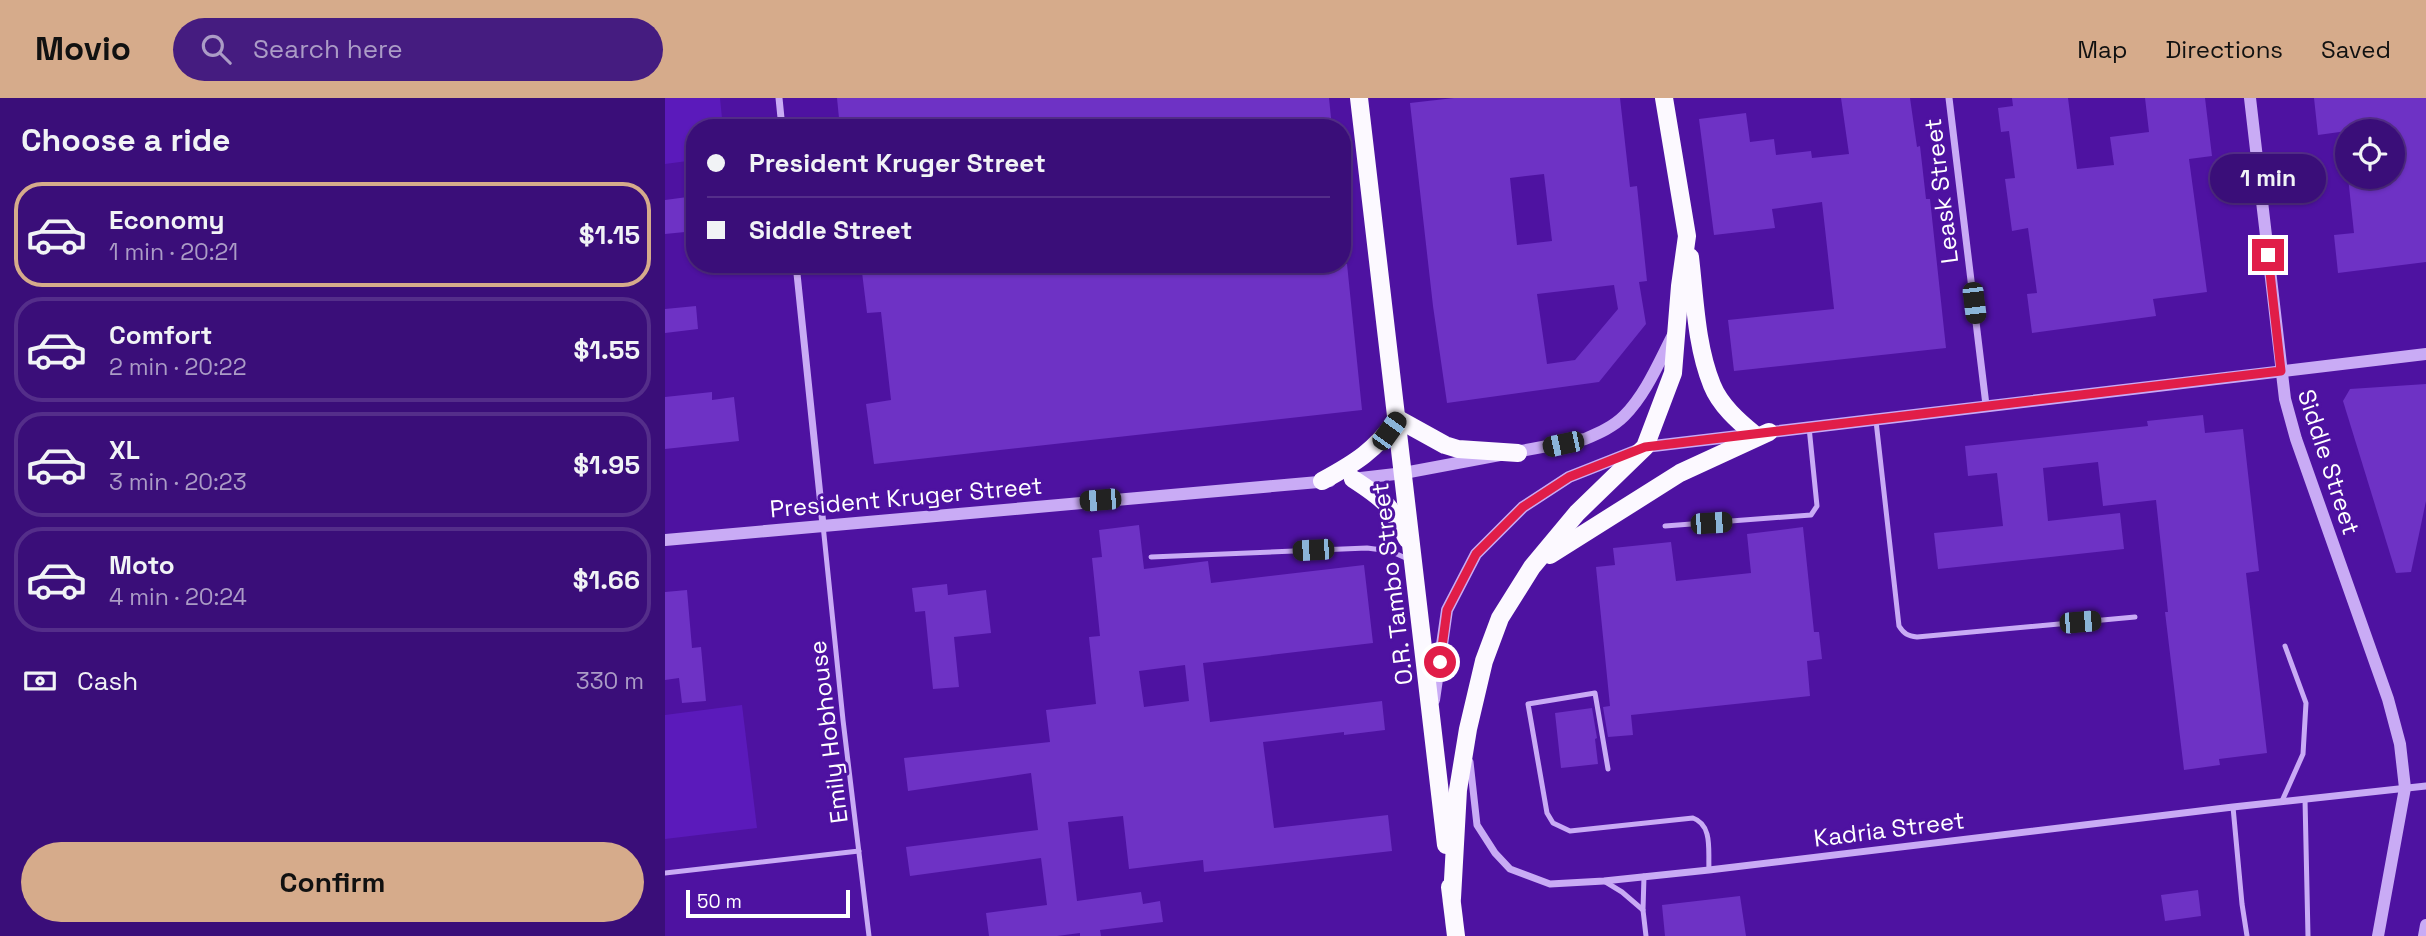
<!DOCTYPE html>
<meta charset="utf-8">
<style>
body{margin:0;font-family:"Space Grotesk",sans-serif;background:#451c80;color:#f1f3f6;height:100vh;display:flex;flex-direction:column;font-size:26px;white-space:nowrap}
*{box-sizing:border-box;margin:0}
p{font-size:23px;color:#ab9cc6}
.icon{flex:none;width:38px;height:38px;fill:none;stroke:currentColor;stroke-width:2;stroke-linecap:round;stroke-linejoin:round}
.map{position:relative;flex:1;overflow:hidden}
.sheet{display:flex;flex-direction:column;background:#3a0e79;width:665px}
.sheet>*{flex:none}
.banner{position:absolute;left:21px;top:21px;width:665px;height:154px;border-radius:28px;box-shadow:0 2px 5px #0004,0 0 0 2px #542e8a;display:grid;align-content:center;height:154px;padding:0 21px;background:#3a0e79}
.controls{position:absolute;left:1670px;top:21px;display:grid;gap:14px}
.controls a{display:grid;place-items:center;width:70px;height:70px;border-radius:50%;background:#3a0e79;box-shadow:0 2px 5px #0004,0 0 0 2px #542e8a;font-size:35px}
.scale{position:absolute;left:21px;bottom:18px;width:164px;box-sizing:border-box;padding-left:7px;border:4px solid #fff;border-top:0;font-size:19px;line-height:24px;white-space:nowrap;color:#fff;-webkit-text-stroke:5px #4e12a1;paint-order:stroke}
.end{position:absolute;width:32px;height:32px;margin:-16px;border:9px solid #e11d48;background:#fff;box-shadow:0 0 0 4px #fff}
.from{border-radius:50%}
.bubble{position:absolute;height:49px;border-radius:24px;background:#3a0e79;box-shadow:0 2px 5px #0004,0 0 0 2px #542e8a;font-size:23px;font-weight:800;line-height:49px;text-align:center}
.car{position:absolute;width:21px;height:42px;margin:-21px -10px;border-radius:9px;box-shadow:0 0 5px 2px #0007;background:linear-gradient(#222 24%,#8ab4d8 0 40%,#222 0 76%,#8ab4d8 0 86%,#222 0)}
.banner b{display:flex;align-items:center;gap:24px;height:66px;font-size:26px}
.banner b+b{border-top:2px solid #542e8a}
.banner i{width:18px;height:18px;background:#f1f3f6}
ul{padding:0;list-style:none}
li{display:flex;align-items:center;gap:21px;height:105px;margin:0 14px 10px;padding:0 7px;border:4px solid #542e8a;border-radius:28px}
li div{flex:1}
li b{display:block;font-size:26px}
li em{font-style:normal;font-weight:800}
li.active{border-color:#d6ab8b}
li>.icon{width:63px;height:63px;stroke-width:1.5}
h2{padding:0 21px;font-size:32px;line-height:84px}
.pay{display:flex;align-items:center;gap:18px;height:77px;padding:0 21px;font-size:26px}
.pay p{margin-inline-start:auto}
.action{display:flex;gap:14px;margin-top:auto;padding:14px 21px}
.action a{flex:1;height:80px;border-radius:42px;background:#d6ab8b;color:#111;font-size:28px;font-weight:800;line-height:80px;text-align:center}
header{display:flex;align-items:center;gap:42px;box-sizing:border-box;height:98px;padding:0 35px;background:#d6ab8b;color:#111}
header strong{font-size:33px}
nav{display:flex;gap:38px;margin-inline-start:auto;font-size:24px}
.search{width:490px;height:63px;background:#451c80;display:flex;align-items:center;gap:18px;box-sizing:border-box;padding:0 24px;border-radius:38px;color:#ab9cc6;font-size:26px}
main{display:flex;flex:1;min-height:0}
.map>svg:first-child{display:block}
.green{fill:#5b1abb}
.building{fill:#6e32c5;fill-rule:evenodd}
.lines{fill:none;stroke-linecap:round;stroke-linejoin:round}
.service{stroke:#c9abf5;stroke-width:5}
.minor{stroke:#c9abf5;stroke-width:7}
.tertiary{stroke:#c9abf5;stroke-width:12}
.primary{stroke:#fcf9ff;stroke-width:18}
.route{stroke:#e11d48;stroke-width:9}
.labels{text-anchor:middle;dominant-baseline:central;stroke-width:6;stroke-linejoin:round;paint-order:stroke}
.street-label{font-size:24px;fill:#fff;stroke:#4e12a1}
</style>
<header>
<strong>Movio</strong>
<div class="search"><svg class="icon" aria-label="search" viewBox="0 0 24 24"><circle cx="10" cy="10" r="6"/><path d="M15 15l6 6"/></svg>Search here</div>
<nav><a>Map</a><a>Directions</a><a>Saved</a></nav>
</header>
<main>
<section class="sheet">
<h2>Choose a ride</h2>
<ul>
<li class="active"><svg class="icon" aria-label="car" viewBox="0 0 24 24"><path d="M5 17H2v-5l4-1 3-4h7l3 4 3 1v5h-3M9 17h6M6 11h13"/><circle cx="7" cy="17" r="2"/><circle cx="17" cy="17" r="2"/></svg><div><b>Economy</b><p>1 min · 20:21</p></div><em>$1.15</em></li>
<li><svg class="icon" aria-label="car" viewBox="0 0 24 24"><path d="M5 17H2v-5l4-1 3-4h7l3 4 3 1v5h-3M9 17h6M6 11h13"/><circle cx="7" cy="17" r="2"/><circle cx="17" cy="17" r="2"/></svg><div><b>Comfort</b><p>2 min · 20:22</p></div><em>$1.55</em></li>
<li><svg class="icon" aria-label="car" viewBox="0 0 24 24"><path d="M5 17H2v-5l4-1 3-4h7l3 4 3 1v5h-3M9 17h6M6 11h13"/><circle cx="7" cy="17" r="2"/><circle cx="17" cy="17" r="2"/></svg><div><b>XL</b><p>3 min · 20:23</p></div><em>$1.95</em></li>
<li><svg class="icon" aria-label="car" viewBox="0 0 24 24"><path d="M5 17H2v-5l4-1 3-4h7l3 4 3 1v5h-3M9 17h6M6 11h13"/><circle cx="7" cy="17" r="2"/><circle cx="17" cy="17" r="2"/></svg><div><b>Moto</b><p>4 min · 20:24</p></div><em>$1.66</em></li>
</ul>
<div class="pay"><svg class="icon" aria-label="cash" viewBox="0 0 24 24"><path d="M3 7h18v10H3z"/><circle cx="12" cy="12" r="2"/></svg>Cash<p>330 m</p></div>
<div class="action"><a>Confirm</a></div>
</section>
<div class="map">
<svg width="1761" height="838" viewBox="0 0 1761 838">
<rect width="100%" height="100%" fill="#4e12a1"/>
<!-- green -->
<g class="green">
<path d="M0,0h55l3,30h-28v32l-30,4z"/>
<path d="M77,607l15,123 -92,11v-124z"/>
</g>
<!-- building -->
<g class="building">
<path d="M172,0h492l3,30h-492z"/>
<path d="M789,0h166l10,89 7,-1 10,95 -8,1 7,42 -47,58 -152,21 -14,-97 -23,-203zM879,76l8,67 -35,4 -7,-67zM949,187l4,24 -43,51 -28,4 -10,-70z"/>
<path d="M1176,0h69l7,49 3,-1 6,53h4l16,149 -212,23 -6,-51 106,-11 -12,-107 -50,7 3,19 -61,7 -15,-116 47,-6 4,29 24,-3 2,16 35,-4 1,7 37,-4z"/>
<path d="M1347,0h56l9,71 37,-4 -4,-28 39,-5 -4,-34h60l7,58 -23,3 18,133 -54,7 3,17 -124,17 -5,-39 10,-1 -9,-65 -16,3 -7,-52 10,-1 -6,-47 -8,1 -3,-24 15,-2z"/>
<path d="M1649,0h112v164l-88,11 -4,-38 20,-2 -6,-56h44v-46h-45l-29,4z"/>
<path d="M30,98v35l-30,3v-34z"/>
<path d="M196,166h486l15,146 -488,54 -8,-60 25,-4 -10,-88 -14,1z"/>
<path d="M31,208l2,23 -33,4v-24z"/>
<path d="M1761,286v117l-15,71 -15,1 -53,-172 7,-12z"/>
<path d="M47,294v8l22,-3 5,44 -74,8v-52z"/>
<path d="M1538,317l2,18 38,-4 16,142 -13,2 21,180 -48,6 1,6 -36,5 -19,-158h3l-12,-112 -53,6 -5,-44 -55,6 5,53 72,-8 4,36 -186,20 -4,-36 69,-7 -6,-53 -29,3 -3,-30 183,-20 -1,-5z"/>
<path d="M474,427l5,44 64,-8 3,22 153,-18 9,78 -170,20 7,59 172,-21 3,29 -41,5v-3l-81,10 11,86 114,-13 4,36 -188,21 -1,-12 -74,9 -6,-53 -55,6 9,79 64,-9 2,12 17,-3 3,21 -63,8 1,6h-21v-3l-23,3h-68l-3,-23 61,-8 -6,-47 -131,18 -4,-29 132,-17 -7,-57 -123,18 -4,-33 146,-16 -4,-32 50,-6 -7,-67 11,-1 -8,-78 10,-1 -3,-27zM520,567l4,36 -45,6 -5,-36z"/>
<path d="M1138,429l11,105h5l3,27 -15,2 3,35 -179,19 2,20 -25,2 -5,-30 7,-1 -14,-139 19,-2 -2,-17 58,-6 5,39 75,-8 -4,-39z"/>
<path d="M282,486l1,11 38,-5 5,43 -37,4 5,50 -26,2 -8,-78 -10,1 -3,-24z"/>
<path d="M22,492l5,58 9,-1 5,54 -24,2 -3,-25 -14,2v-88z"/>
<path d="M927,610l5,30 -2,1 3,25 -37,4 -6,-55z"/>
<path d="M1533,792l3,26 -36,5 -4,-26z"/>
<path d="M1075,798l6,40h-81l-3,-31z"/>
</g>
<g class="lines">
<!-- service -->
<g class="service">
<path d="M1211,323l23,205c5,8 9,10 18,11l218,-20"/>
<path d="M158,427l20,195 26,216"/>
<path d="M1000,428l146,-11 6,-9 -8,-79"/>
<path d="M486,459l216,-9 23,3 18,8"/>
<path d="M943,671l-13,-76 -67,11 19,109 6,10 17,8 123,-13c20,7 15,33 16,52"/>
<path d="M1640,701l3,137"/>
<path d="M1617,703l21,-47 3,-51 -21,-57"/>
<path d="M1568,709l9,97 5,32"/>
<path d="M0,775l194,-22"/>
<path d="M979,778l-1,34 3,26"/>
<path d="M939,783l18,11 21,18"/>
</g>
<!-- minor -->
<g class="minor">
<path d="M114,0l3,30"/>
<path d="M1284,0l37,307"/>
<path d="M131,166l27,261"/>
<path d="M805,664l7,63 18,28 15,16 40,15 54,-3 105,-11 524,-63 193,-21"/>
</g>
<!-- tertiary -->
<g class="tertiary">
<path d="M1585,0l35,301 11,40 92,260 12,45 5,44 -27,148"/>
<path d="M687,381l52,-6 181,-34c14,-6 28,-12 39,-23 22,-22 35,-54 49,-81"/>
<path d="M0,442l665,-59"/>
<path d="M769,602l13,-90 29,-56 47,-47 46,-30 76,-30 781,-93"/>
<path d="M1759,838l2,-11"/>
</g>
<!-- primary -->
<g class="primary">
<path d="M694,0l87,747"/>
<path d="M1025,159c5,42 6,89 22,128 8,20 26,36 42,49"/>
<path d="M688,381c31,20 38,26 54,60"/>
<path d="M657,383c35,-19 52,-30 76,-62l47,26 13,4 60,4"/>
<path d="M885,457l130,-82 89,-41"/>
<path d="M785,789l6,49"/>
<path d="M787,800l6,-108 10,-61 16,-68 16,-43 32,-51 45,-54 68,-66 28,-74 7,-87 7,-50 -23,-138"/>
</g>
</g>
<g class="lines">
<!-- route -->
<path class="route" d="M775,564l7,-52 29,-56 47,-47 46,-30 76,-30 636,-76 -13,-116"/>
</g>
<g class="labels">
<!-- street labels -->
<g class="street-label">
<text transform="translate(1276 93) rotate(-97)">Leask Street</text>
<text transform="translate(1664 364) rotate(72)">Siddle Street</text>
<text transform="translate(241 399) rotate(-5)">President Kruger Street</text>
<text transform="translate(727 486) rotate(-97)">O.R. Tambo Street</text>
<text transform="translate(163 634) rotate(-97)">Emily Hobhouse</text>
<text transform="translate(1224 731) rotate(-7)">Kadria Street</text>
</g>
</g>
</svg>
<div class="controls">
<a><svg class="icon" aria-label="locate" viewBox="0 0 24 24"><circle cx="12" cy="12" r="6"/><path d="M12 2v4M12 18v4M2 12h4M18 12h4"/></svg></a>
</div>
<div class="scale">50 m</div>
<i class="end from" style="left:775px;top:564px"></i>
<i class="end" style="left:1603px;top:157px"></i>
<div class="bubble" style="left:1545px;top:56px;width:116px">1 min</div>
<i class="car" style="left:1309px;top:205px;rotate:173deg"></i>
<i class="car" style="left:724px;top:333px;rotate:36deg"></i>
<i class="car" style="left:898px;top:346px;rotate:258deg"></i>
<i class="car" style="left:435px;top:402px;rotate:265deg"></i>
<i class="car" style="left:1046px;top:425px;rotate:86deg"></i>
<i class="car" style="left:648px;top:452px;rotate:267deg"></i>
<i class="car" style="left:1415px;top:524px;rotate:85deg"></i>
<div class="banner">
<b><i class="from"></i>President Kruger Street</b>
<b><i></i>Siddle Street</b>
</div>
</div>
</main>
